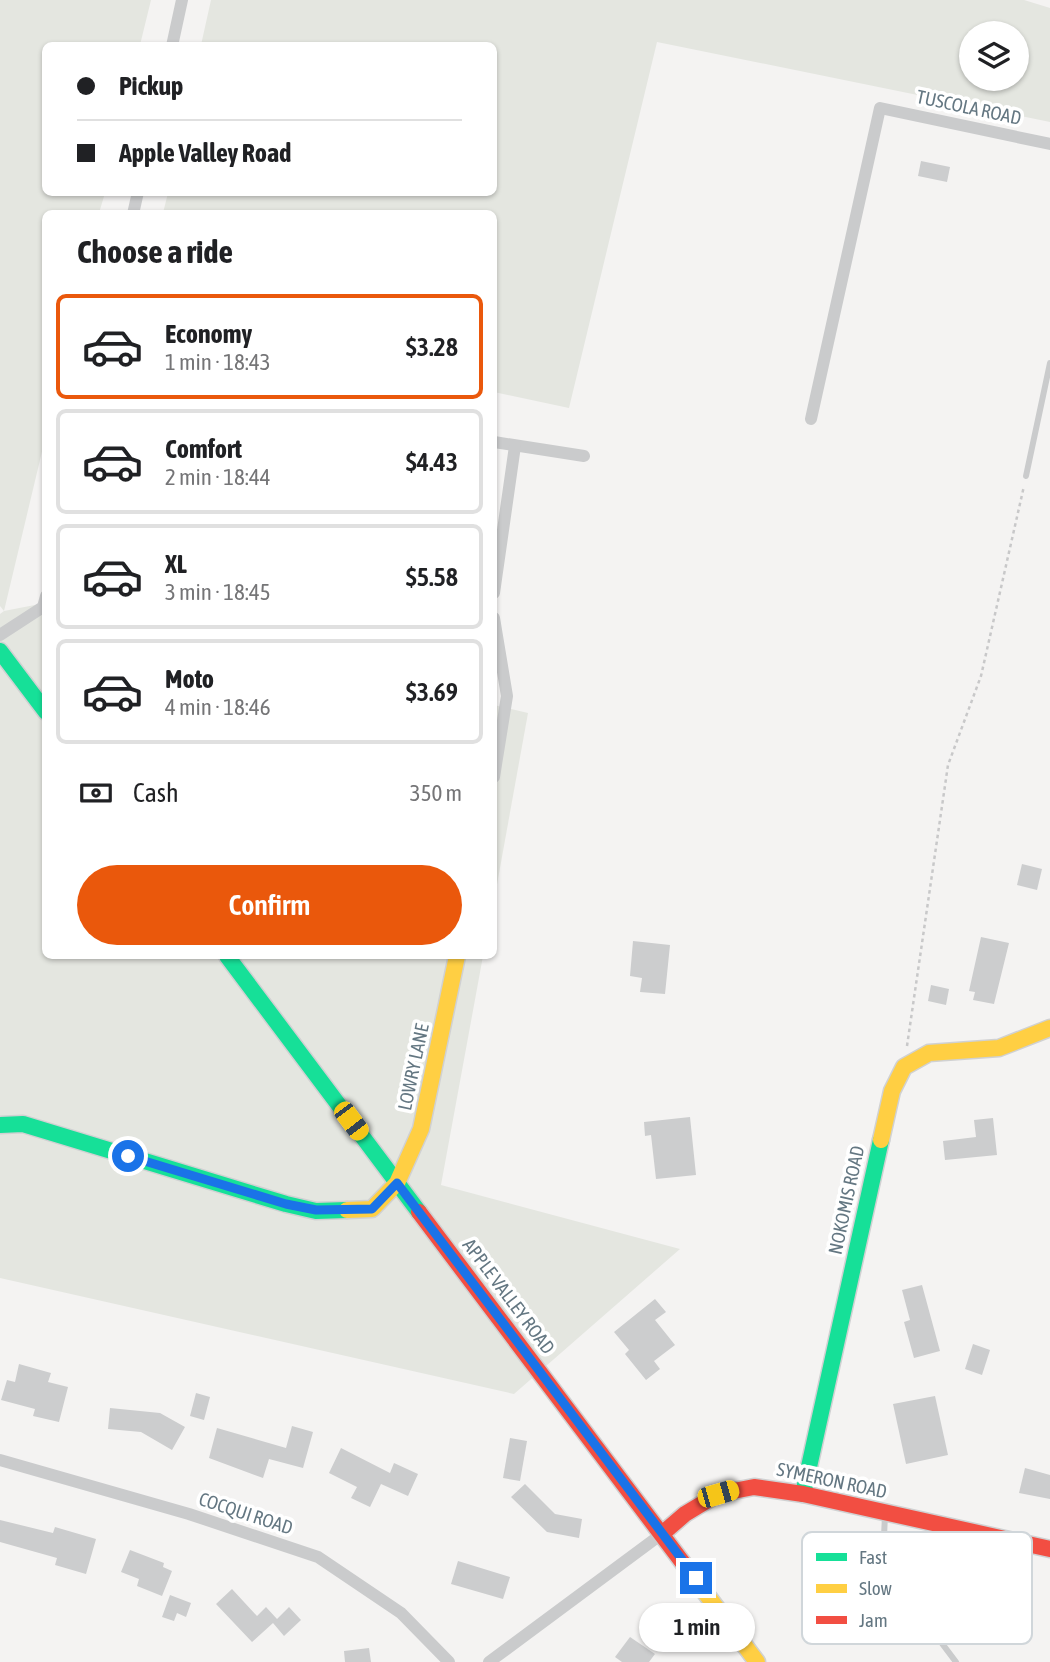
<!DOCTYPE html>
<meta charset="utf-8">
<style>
body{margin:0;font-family:"Asap Condensed",sans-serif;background:#f6f6f6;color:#202124;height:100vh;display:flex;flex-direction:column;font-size:26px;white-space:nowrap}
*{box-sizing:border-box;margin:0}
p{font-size:23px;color:#757577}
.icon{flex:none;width:38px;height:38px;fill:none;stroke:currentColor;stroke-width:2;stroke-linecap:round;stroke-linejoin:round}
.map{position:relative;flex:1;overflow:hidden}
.side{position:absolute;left:42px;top:210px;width:455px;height:749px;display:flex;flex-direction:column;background:#fff;border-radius:10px;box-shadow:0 2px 5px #0004}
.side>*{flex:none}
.guide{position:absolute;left:42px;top:42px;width:455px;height:154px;border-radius:10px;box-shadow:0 2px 5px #0004;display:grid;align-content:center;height:154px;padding:0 35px;background:#fff}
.tools{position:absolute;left:959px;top:21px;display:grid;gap:14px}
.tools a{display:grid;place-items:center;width:70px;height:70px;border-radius:50%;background:#fff;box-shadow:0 2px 5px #0004;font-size:35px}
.end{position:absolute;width:32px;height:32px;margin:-16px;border:9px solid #1a73e8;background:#fff;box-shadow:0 0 0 4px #fff}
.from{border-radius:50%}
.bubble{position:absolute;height:49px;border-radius:24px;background:#fff;box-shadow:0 2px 5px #0004;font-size:23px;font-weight:600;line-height:49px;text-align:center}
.car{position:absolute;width:21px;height:42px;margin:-21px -10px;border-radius:9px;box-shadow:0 0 5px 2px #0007;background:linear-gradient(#f5c518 24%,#345 0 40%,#f5c518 0 76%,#345 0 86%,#f5c518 0)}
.guide b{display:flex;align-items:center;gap:24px;height:66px;font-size:26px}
.guide b+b{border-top:2px solid #e0e0e0}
.guide i{width:18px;height:18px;background:#202124}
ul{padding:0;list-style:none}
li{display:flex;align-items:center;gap:21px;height:105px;margin:0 14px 10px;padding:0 21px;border:4px solid #e0e0e0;border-radius:10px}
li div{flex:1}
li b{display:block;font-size:26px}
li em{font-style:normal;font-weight:600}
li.on{border-color:#ea580c}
li>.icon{width:63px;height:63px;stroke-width:1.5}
h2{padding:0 35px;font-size:32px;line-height:84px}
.pay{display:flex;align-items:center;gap:18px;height:77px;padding:0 35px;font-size:26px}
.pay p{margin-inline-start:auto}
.button{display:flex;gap:14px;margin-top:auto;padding:14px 35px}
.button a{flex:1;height:80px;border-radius:42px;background:#ea580c;color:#fff;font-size:28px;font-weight:600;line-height:80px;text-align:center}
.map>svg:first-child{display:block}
.green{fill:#e4e6e0;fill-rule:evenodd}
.building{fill:#cccdce}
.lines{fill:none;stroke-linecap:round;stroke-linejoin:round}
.fast-casing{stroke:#d0d1d2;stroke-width:19}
.slow-casing{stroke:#d0d1d2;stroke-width:19}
.jam-casing{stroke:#d0d1d2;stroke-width:19}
.path{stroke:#c8c8c9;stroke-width:2.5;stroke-dasharray:3.5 3.5;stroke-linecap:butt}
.lane{stroke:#cacbcc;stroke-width:6}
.street{stroke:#cacbcc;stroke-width:12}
.fast{stroke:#16e098;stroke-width:16}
.slow{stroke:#ffcf43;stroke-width:16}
.jam{stroke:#f24e42;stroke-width:16}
.route{stroke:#1a73e8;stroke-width:9}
.labels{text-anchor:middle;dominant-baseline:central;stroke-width:7;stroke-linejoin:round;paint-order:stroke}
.street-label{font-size:19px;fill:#647782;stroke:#fff}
.key{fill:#fff;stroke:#d0d6da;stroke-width:2}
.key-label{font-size:19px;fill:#647782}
</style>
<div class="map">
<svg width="1050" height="1662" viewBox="0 0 1050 1662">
<rect width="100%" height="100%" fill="#f4f3f2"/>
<!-- green -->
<g class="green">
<path d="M0,0h151l-11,45 -94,1v146l59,1 -6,20 -53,1 -1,225 -41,172 41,-8 1,353h437l-42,229 239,64 -166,145 -514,-116v-664l4,-3 -4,-5z"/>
<path d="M211,0h813l26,8v114l-393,-80 -88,366 -75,-16v-178l-331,-1 5,-20 326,-1v-146l-293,-1zM971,33h46v46h-46z"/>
<path d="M494,705l34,8 -34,188z"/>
</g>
<!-- building -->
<g class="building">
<path d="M921,161l29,6 -3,15 -29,-6z"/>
<path d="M1022,864l20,5 -5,21 -20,-5z"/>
<path d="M981,937l28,6 -15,61 -21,-4 2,-8 -6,-1z"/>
<path d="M633,941l37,4 -5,49 -25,-2 2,-14 -12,-2z"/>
<path d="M931,985l18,4 -3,16 -18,-4z"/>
<path d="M690,1117l6,58 -40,4 -5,-44 -6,1 -1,-14z"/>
<path d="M993,1118l4,37 -52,5 -2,-19 33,-4 -2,-17z"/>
<path d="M922,1285l18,66 -26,7 -10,-36 6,-2 -8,-30z"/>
<path d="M655,1299l11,13 -11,8 20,25 -21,16 6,8 -14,11 -21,-26 4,-4 -15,-18z"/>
<path d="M973,1344l17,6 -8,25 -17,-6z"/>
<path d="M19,1364l32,9 -3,9 20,5 -9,35 -26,-6 2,-7 -34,-9 6,-20 8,2z"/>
<path d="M196,1393l14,4 -6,23 -14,-4z"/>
<path d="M935,1396l13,59 -42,9 -13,-60z"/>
<path d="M110,1408l50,5 25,14 -13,23 -31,-18 -33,-3z"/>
<path d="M292,1426l21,6 -10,36 -34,-9 -6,19 -54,-20 8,-30 69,20z"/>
<path d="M510,1438l17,3 -7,40 -17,-3z"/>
<path d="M341,1448l49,25 4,-10 24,11 -10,22 -27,-12 -11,23 -19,-9 6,-11 -28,-14z"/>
<path d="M1025,1468l25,7v24l-31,-6z"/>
<path d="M525,1484l30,30 27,5 -3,19 -32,-6 -36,-35z"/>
<path d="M0,1520l53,13 2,-6 41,12 -10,35 -31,-9 2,-7 -57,-16z"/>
<path d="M130,1550l34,13 -1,4 9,4 -10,25 -25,-10 2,-7 -18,-7z"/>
<path d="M458,1561l52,16 -7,22 -52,-15z"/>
<path d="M232,1589l25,27 9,-9 11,12 12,-12 12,13 -17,16 -11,-13 -21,19 -36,-38z"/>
<path d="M170,1595l21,8 -5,14 -9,-4 -3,8 -12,-4z"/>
<path d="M630,1637l25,17 -6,8h-27l-7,-5z"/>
<path d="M369,1648l2,14h-26l-1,-11z"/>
</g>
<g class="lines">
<defs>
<g id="fast">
<path d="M0,651l46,61"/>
<path d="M227,956l192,256"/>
<path d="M0,1125l23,-1 263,80 30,7 31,-1"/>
<path d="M803,1494l78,-354"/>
</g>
<g id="slow">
<path d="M881,1140l11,-49 12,-24 25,-14 70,-5 51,-20"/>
<path d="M347,1210l25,-1 25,-26 24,-54 36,-173"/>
<path d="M686,1567l71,95"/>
</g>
<g id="jam">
<path d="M419,1212l267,355"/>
<path d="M663,1533l22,-19 33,-20 36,-7 49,7 247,55"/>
</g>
</defs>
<!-- fast casing -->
<use href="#fast" class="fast-casing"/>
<!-- slow casing -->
<use href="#slow" class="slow-casing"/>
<!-- jam casing -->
<use href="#jam" class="jam-casing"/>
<!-- path -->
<path class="path" d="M907,1046l41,-281 33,-89 43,-190"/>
<!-- lane -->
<g class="lane">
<path d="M1026,476l24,-113"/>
<path d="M885,1515l-2,43 15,27 58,77"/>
</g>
<!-- street -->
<g class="street">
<path d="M172,46l10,-46"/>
<path d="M133,214l5,-22"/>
<path d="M811,419l69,-311 170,36"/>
<path d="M494,442l90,14"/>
<path d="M494,593l21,-147"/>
<path d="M494,618l13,78 -13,81"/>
<path d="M0,635l43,-28 3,-11"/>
<path d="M0,1460l189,54 129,43 83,56 48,49"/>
<path d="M489,1662l174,-129"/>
</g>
<!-- fast -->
<use href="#fast" class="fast"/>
<!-- slow -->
<use href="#slow" class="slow"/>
<!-- jam -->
<use href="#jam" class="jam"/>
</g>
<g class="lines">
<!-- route -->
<path class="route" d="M128,1156l158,48 30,6 56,-1 25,-26 299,395"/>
</g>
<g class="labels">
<!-- street labels -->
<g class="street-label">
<text transform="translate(969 107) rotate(12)">TUSCOLA ROAD</text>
<text transform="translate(413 1067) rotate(-78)">LOWRY LANE</text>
<text transform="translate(846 1200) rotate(-78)">NOKOMIS ROAD</text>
<text transform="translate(509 1296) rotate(53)">APPLE VALLEY ROAD</text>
<text transform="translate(832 1480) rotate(12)">SYMERON ROAD</text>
<text transform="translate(246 1513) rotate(18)">COCQUI ROAD</text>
</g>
</g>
<!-- legend -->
<rect x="802" y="1532" width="230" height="112" rx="10" class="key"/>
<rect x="816" y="1553" width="31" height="8" fill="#16e098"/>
<rect x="816" y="1584" width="31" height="9" fill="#ffcf43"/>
<rect x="816" y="1616" width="31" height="8" fill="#f24e42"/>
<g class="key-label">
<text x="859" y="1564">Fast</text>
<text x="859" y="1595">Slow</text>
<text x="859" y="1627">Jam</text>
</g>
</svg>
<div class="tools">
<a><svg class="icon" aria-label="layers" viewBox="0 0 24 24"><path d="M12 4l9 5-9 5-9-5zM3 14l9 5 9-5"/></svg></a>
</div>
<i class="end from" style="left:128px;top:1156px"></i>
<i class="end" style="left:696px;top:1578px"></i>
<div class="bubble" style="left:639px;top:1603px;width:116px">1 min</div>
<i class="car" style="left:351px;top:1121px;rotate:143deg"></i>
<i class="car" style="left:718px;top:1494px;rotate:74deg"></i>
<div class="guide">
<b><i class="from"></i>Pickup</b>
<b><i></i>Apple Valley Road</b>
</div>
<section class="side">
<h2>Choose a ride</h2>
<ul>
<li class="on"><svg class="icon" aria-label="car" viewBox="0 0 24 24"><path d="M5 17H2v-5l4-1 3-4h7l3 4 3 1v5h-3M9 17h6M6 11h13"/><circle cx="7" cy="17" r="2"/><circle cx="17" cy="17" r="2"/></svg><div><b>Economy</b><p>1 min · 18:43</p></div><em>$3.28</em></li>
<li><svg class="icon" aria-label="car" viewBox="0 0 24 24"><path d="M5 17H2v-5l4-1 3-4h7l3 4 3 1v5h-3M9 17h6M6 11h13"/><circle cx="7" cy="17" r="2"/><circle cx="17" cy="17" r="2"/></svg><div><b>Comfort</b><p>2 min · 18:44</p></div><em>$4.43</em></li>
<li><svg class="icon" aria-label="car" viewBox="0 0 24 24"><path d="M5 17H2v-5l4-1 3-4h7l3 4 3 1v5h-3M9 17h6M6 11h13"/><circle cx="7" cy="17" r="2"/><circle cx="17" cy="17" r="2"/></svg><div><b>XL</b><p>3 min · 18:45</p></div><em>$5.58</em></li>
<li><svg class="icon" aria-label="car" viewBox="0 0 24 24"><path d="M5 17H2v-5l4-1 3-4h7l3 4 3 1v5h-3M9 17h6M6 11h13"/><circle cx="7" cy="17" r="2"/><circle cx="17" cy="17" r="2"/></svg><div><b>Moto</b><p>4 min · 18:46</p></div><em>$3.69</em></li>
</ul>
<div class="pay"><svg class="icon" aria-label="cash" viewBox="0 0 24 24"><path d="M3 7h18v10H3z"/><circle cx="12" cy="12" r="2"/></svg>Cash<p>350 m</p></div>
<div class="button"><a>Confirm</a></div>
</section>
</div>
